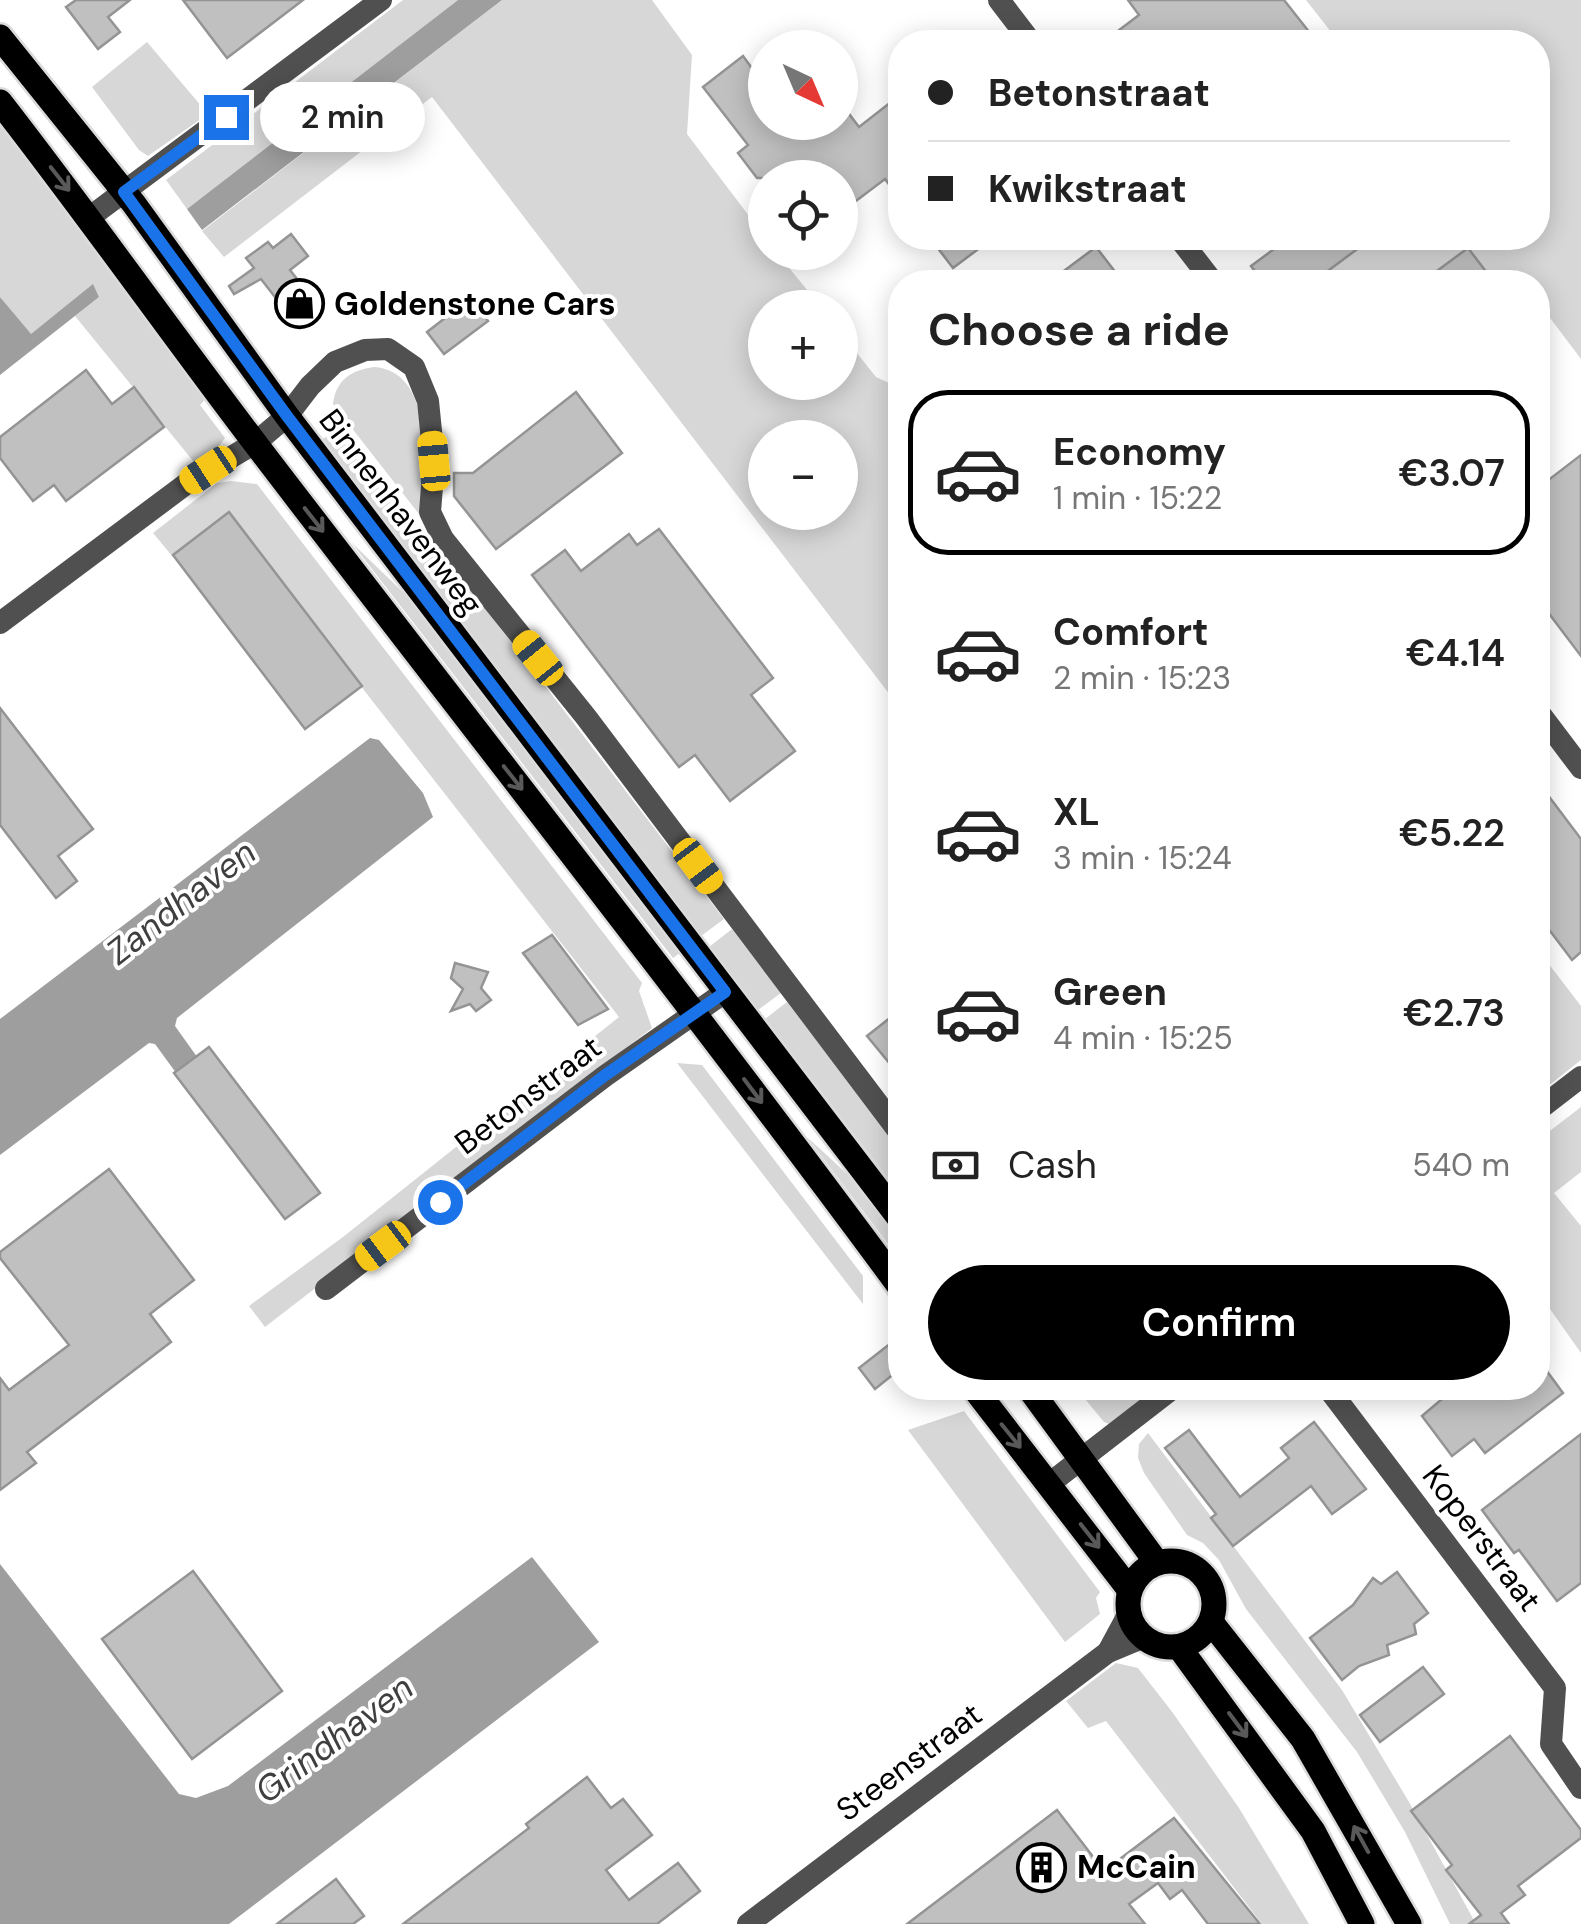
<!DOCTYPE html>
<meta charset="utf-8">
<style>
body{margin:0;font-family:"DM Sans",sans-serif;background:#f6f6f6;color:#222;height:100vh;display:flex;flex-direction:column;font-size:38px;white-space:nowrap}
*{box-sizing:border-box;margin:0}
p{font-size:32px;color:#767676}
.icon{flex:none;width:55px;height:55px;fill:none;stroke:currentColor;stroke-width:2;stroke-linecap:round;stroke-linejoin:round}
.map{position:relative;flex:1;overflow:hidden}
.details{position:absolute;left:888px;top:270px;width:662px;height:1130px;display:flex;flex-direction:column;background:#fff;border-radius:40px;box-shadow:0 5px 25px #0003}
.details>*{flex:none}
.banner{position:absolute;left:888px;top:30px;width:662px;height:220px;border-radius:40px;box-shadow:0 5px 25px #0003;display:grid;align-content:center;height:220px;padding:0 40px;background:#fff}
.needle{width:65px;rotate:136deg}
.controls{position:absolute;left:748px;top:30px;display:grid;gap:20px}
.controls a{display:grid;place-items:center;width:110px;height:110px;border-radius:50%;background:#fff;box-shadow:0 5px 25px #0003;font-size:50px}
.end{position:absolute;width:45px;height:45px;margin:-22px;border:12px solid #1a73e8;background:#fff;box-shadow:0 0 0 5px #fff}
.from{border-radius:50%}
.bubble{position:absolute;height:70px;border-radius:35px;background:#fff;box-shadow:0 5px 25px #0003;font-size:32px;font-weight:600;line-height:70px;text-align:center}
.car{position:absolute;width:30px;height:60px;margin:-30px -15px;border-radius:12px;box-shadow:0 0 8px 2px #0007;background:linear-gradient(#f5c518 24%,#345 0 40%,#f5c518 0 76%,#345 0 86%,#f5c518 0)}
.banner b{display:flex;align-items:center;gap:35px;height:95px;font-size:38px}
.banner b+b{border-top:2px solid #e0e0e0}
.banner i{width:25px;height:25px;background:#222}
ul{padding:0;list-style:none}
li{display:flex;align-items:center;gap:30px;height:165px;margin:0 20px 15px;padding:0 20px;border:5px solid transparent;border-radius:40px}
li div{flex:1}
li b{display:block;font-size:38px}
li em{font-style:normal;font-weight:600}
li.selected{border-color:#000}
li>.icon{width:90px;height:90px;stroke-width:1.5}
h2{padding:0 40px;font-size:45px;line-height:120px}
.pay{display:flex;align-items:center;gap:25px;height:110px;padding:0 40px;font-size:38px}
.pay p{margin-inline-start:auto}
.cta{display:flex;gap:20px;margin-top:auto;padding:20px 40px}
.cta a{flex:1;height:115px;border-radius:60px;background:#000;color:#fff;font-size:40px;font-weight:600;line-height:115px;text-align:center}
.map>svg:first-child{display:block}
.green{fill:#d7d7d7;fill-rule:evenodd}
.water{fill:#9e9e9e}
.building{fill:#c0c0c0;stroke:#949494;stroke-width:2.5}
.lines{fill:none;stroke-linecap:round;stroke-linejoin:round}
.major-casing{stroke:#dbdbdb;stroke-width:30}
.minor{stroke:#505050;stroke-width:22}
.major{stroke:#000;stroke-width:25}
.oneway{stroke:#595959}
.route{stroke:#1a73e8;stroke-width:12}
.labels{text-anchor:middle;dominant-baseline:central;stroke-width:8;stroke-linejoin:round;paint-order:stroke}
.poi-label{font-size:32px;font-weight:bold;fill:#000;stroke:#fff;text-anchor:start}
.street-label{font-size:32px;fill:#000;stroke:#fff}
.water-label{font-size:35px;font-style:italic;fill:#3f3f3f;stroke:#fff}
</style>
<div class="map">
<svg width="1581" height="1924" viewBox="0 0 1581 1924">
<rect width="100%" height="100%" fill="#fff"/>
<!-- green -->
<g class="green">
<path d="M403,0h55l-271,209 -21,-29z"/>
<path d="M502,0h150l40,55 -5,79 78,103v15l12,1 44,54 -56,1v74h75v-50l36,45 24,11v320l-468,-611 -208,160 -22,-26zM765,438h75v74h-75z"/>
<path d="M1306,0h275v359l-43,-57v-20h-284l61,-44h24l5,6 8,-6h186v-196h-199z"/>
<path d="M147,42l61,72 -60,42 -9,-6 -47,-63z"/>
<path d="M0,119l210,275 -10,11 25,33 -13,18 -14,11 -123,-151 24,-19 -6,-12 -63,50 -30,-38z"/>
<path d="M374,367c61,4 50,102 54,150l-9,-3 -86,-110c3,-24 18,-34 41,-37z"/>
<path d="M335,431l81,104 14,1 294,383 -23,17 -380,-496z"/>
<path d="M231,481l26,3 385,499 -3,8 13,37 -387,299 -16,-21 94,-69 276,-220 -391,-501 -55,41 -20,-24 64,-50z"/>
<path d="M351,542l83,80 251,327 -12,9z"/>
<path d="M732,929l49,64 -23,17 -49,-63z"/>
<path d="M1538,950l43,56v54l-43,34z"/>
<path d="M787,1002l113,147v45l-135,-175z"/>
<path d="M677,1063l25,2 161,211v28z"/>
<path d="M1581,1107v65l-27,21 27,33v127l-43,-61v-152z"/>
<path d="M807,1137l63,58 30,40v25z"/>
<path d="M1076,1388h79l-46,36 -5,-2z"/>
<path d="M964,1411l136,181 -4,6 4,16 -35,28 -157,-212z"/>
<path d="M1148,1433l194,257 67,112 67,122h-26l-45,-92 -48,-80 -111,-143 -27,-49 -16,-17 -16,-8 -43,-62 -6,-15 1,-14z"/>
<path d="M1116,1663l22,5 35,45 66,95 70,116h-47l-156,-203 -18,7 -22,-27z"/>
</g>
<!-- water -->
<g class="water">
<path d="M458,0h44l-300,230 -15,-21z"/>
<path d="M93,284l6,13 -99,78v-78l31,37z"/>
<path d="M370,738l9,2 44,53 10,24 -256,201 -2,8 25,35 -21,16 -24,-33 -6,-1 -149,112v-136z"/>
<path d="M532,1557l67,85 -370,282h-229v-360l179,230 17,4 32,-12z"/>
</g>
<!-- building -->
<g class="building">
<path d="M76,0h54l-22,17 12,15 -22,17 -32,-42z"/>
<path d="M183,0h120l-76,58z"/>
<path d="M1128,0h156l33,42h-196l-7,-8 25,-19z"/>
<path d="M743,56l22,30v36h75v-20l19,25 41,-32v104l-15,-20 -45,34v-35h-83l-19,-25 10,-8 -45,-58z"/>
<path d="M291,234l17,22 -18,14 25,32 -23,17 -31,-40 -27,15 -5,-8 25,-18 -8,-10 22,-16 5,6z"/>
<path d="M930,238h63l-40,30z"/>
<path d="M1289,238h83l-59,44h-50l-12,-16z"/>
<path d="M1096,247l27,35h-74z"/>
<path d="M1468,248l26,34h-72z"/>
<path d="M471,298l17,23 -44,33 -17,-22z"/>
<path d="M86,370l26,34 22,-17 30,40 -98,74 -12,-16 -21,16 -33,-43v-21z"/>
<path d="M576,392l46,61 -126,96 -42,-53v-23h19z"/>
<path d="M1581,455v201l-43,-57v-111z"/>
<path d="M229,512l133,174 -57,43 -132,-174z"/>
<path d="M659,529l114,149 -22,17 44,56 -65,50 -35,-46 -16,12 -147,-192 33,-25 16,21 48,-37 8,11z"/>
<path d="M0,708l93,121 -35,27 19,25 -21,17 -56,-73z"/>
<path d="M1538,782l43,57v113l-9,8 -34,-45z"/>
<path d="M552,935l56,74 -30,16 -55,-72z"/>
<path d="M455,963l33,9 -7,16 10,12 -15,11 -6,-7 -19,7 12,-22 -12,-11z"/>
<path d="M900,1010v66l-33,-40z"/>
<path d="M209,1047l111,146 -35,26 -111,-146z"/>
<path d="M109,1169l85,111 -44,34 21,28 -144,110 9,11 -36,27v-112l9,12 60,-45 -69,-87v-6z"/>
<path d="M900,1336v33l-25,20 -16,-21z"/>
<path d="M1538,1359l25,34 -78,60 -11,-14 -22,17 -30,-40 33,-28h83z"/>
<path d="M1314,1422l52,67 -34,25 -21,-28 -78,60 -22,-28 5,-4 -51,-66 24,-18 51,67 49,-39 -8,-10z"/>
<path d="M1581,1434v149l-24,18 -38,-51 -5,3 -32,-43z"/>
<path d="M193,1571l89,120 -90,68 -90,-120z"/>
<path d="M1397,1572l31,41 -14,11 2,10 -29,11 2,10 -30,11 -17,14 -32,-42 43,-33 20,-27 8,6z"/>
<path d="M1423,1667l21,27 -64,48 -20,-27z"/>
<path d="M1510,1736l71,94v8l-63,48 7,9 -24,18 8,11h-40l12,-9 -35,-45 6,-5 -41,-54z"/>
<path d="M587,1777l24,31 12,-9 29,36 -46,35 23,30 49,-37 22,28 -43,33h-254l126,-96 -3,-4z"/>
<path d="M1057,1810l47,61 70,-53 86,106h-52l-26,-34 -12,9 -12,-16 -29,21 16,20h-238z"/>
<path d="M336,1879l28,37 -11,8h-76z"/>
</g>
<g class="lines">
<defs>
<g id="major">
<path d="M0,37l134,167 153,212 613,803"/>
<path d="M0,102c88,113 171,231 258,345 214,280 433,557 642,840"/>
<path d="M974,1388l155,201"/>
<path d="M1029,1388l128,175"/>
<circle cx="1171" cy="1604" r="43"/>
<path d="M1211,1622l92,117 106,185"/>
<path d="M1179,1647l134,184 49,93"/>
</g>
</defs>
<!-- major casing -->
<use href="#major" class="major-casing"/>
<!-- minor -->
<g class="minor">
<path d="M999,0l32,42"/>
<path d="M90,217l291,-217"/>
<path d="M1179,238l34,44"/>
<path d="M0,623l186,-139 69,-41 32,-27 23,-30 25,-24 30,-12 23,-1 26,18 14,34 6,60 -4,51 13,27 143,178 314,416"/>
<path d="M1538,711l43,57"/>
<path d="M1538,1110l43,-33"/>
<path d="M326,1289l279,-213 120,-84"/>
<path d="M1328,1388l227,300 -4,56 30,44"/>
<path d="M1049,1484l124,-96"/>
<path d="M1108,1652l21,-39"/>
<path d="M748,1924l360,-272 36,-15"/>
</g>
<!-- major -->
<use href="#major" class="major"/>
</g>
<!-- one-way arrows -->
<defs><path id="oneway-shaft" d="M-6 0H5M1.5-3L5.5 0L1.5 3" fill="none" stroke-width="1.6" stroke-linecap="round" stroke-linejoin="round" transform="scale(2.5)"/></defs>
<g class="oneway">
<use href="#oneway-shaft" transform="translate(60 179) rotate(52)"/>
<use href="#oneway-shaft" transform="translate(314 520) rotate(52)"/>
<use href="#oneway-shaft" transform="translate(513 778) rotate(52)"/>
<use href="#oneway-shaft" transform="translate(753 1091) rotate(53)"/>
<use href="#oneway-shaft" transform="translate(1011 1436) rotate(51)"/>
<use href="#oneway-shaft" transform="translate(1090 1536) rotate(52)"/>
<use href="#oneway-shaft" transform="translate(1238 1725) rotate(53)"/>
<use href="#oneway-shaft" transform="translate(1361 1839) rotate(-119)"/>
</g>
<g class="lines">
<!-- route -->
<path class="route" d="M226,117l-102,75 163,224 438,576 -121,84 -164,126"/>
</g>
<!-- icons -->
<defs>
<symbol id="shop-ring" viewBox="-11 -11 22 22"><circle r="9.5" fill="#fff" stroke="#000" stroke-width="1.5"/><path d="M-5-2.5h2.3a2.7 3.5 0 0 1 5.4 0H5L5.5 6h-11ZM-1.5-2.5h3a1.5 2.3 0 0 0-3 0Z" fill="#000"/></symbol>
<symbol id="building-ring" viewBox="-11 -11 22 22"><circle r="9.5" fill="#fff" stroke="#000" stroke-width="1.5"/><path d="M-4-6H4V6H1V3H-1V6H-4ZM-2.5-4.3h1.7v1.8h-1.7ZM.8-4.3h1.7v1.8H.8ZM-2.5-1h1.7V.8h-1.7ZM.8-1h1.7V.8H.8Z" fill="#000"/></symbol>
</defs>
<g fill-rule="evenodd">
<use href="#shop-ring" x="272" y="276" width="55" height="55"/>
<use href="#building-ring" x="1014" y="1840" width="55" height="55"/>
</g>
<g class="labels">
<!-- poi labels -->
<g class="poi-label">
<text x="334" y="304">Goldenstone Cars</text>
<text x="1077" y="1867">McCain</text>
</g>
<!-- street labels -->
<g class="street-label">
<text transform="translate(401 512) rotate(53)">Binnenhavenweg</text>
<text transform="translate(528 1095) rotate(-37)">Betonstraat</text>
<text transform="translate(1482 1538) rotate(53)">Koperstraat</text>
<text transform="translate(909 1762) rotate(-37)">Steenstraat</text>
</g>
<!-- water labels -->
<g class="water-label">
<text transform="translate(181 902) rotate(-38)">Zandhaven</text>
<text transform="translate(334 1739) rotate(-37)">Grindhaven</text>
</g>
</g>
</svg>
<div class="controls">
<a><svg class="needle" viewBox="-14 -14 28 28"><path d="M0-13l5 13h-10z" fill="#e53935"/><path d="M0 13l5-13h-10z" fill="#767676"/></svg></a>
<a><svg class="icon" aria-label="locate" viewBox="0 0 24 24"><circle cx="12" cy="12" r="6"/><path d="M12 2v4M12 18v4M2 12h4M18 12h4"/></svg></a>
<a>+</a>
<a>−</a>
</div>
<i class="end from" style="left:440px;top:1202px"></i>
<i class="end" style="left:226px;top:117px"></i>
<div class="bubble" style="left:260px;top:82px;width:165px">2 min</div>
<i class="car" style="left:434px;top:461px;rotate:355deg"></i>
<i class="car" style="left:208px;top:470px;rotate:237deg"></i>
<i class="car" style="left:538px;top:658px;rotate:321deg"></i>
<i class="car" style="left:698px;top:866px;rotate:143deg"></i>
<i class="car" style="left:383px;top:1246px;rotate:233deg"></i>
<div class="banner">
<b><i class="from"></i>Betonstraat</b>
<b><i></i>Kwikstraat</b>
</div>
<section class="details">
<h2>Choose a ride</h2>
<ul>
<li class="selected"><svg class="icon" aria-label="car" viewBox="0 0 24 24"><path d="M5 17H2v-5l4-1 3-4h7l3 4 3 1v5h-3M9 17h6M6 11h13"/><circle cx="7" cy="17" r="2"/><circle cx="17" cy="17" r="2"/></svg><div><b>Economy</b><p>1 min · 15:22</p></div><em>€3.07</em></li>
<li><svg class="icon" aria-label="car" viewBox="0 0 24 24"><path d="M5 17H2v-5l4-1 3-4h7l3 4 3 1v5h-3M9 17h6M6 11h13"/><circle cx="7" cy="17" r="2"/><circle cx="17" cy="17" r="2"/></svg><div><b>Comfort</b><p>2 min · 15:23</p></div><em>€4.14</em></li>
<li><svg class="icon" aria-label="car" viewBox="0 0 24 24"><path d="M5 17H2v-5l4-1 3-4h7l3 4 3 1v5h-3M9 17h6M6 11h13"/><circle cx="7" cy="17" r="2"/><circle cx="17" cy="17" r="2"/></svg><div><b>XL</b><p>3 min · 15:24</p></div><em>€5.22</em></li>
<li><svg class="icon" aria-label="car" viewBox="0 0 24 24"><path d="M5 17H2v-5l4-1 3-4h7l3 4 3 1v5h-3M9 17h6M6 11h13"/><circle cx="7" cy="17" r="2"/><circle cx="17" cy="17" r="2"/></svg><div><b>Green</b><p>4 min · 15:25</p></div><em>€2.73</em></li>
</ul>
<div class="pay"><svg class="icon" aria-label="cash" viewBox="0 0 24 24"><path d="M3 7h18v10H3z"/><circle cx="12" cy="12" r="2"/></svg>Cash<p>540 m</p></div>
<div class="cta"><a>Confirm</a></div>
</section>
</div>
